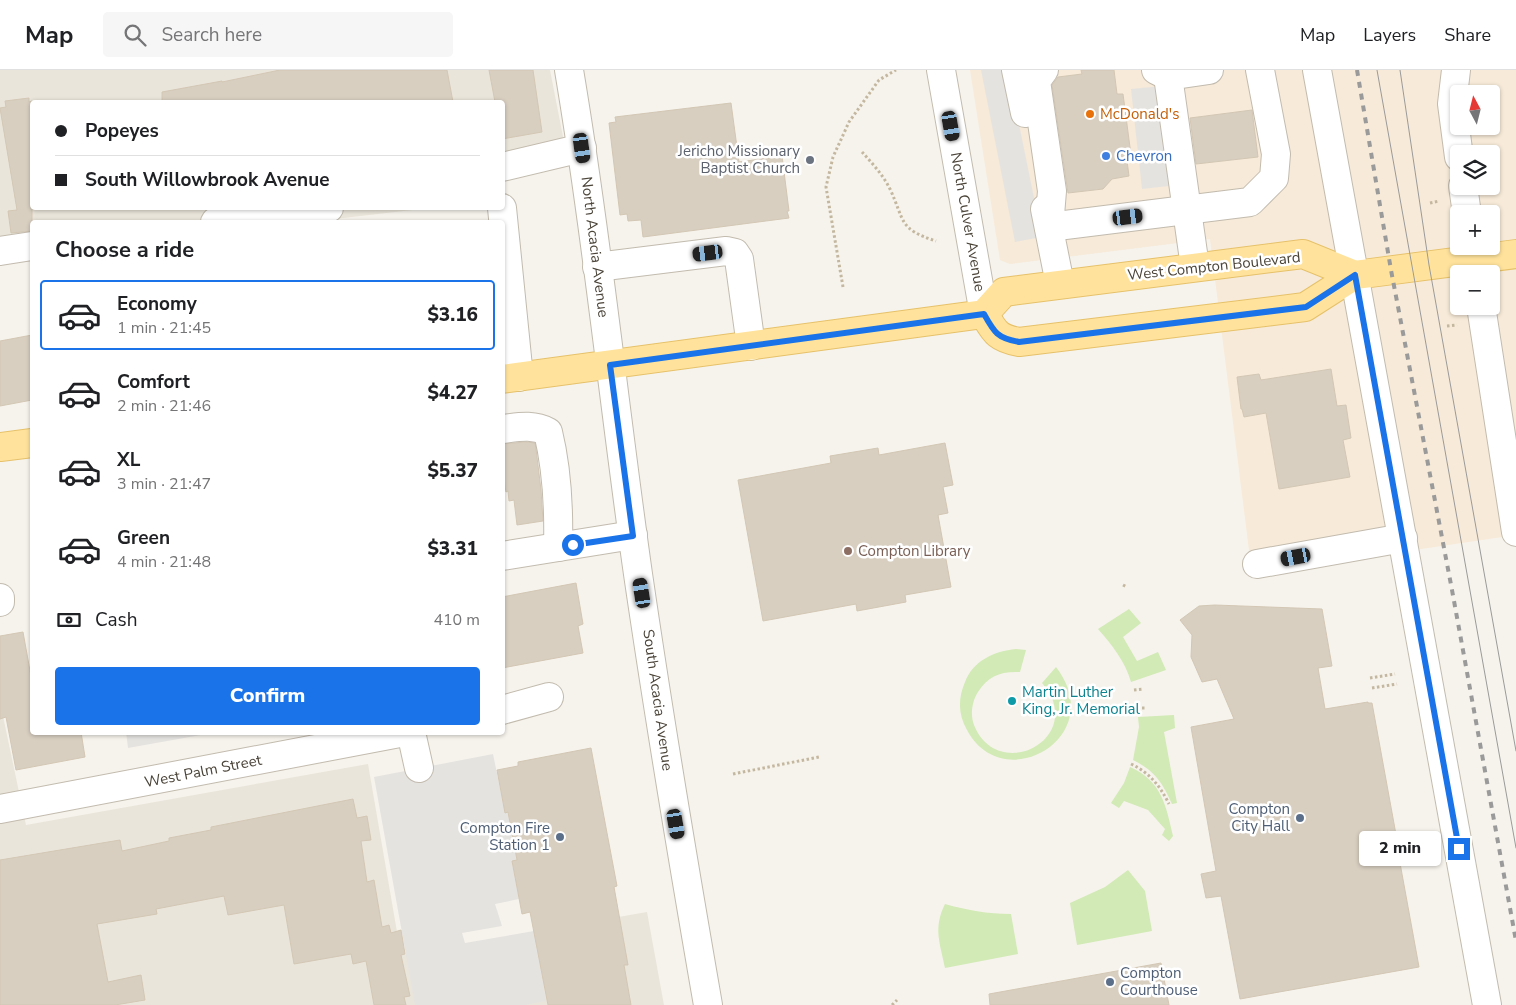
<!DOCTYPE html>
<meta charset="utf-8">
<style>
body{margin:0;font-family:"Nunito Sans",sans-serif;background:#f6f6f6;color:#202124;height:100vh;display:flex;flex-direction:column;font-size:19px;white-space:nowrap}
*{box-sizing:border-box;margin:0}
p{font-size:16px;color:#757577}
.icon{flex:none;width:28px;height:28px;fill:none;stroke:currentColor;stroke-width:2;stroke-linecap:round;stroke-linejoin:round}
.map{position:relative;flex:1;overflow:hidden}
.panel{position:absolute;left:30px;top:150px;width:475px;height:515px;display:flex;flex-direction:column;background:#fff;border-radius:5px;box-shadow:0 1px 4px #0004}
.panel>*{flex:none}
.hud{position:absolute;left:30px;top:30px;width:475px;height:110px;border-radius:5px;box-shadow:0 1px 4px #0004;display:grid;align-content:center;height:110px;padding:0 25px;background:#fff}
.needle{width:32px;rotate:353deg}
.controls{position:absolute;left:1450px;top:15px;display:grid;gap:10px}
.controls a{display:grid;place-items:center;width:50px;height:50px;border-radius:5px;background:#fff;box-shadow:0 1px 4px #0004;font-size:25px}
.end{position:absolute;width:22px;height:22px;margin:-11px;border:6px solid #1a73e8;background:#fff;box-shadow:0 0 0 2px #fff}
.from{border-radius:50%}
.bubble{position:absolute;height:35px;border-radius:5px;background:#fff;box-shadow:0 1px 4px #0004;font-size:16px;font-weight:800;line-height:35px;text-align:center}
.car{position:absolute;width:15px;height:30px;margin:-15px -8px;border-radius:6px;box-shadow:0 0 4px 1px #0007;background:linear-gradient(#222 24%,#8ab4d8 0 40%,#222 0 76%,#8ab4d8 0 86%,#222 0)}
.hud b{display:flex;align-items:center;gap:18px;height:48px;font-size:19px}
.hud b+b{border-top:1px solid #e0e0e0}
.hud i{width:12px;height:12px;background:#202124}
ul{padding:0;list-style:none}
li{display:flex;align-items:center;gap:15px;height:70px;margin:0 10px 8px;padding:0 15px;border:2px solid transparent;border-radius:5px}
li div{flex:1}
li b{display:block;font-size:19px}
li em{font-style:normal;font-weight:800}
li.selected{border-color:#1a73e8}
li>.icon{width:45px;height:45px;stroke-width:1.5}
h2{padding:0 25px;font-size:22px;line-height:60px}
.pay{display:flex;align-items:center;gap:12px;height:55px;padding:0 25px;font-size:19px}
.pay p{margin-inline-start:auto}
.action{display:flex;gap:10px;margin-top:auto;padding:10px 25px}
.action a{flex:1;height:58px;border-radius:5px;background:#1a73e8;color:#fff;font-size:20px;font-weight:800;line-height:58px;text-align:center}
header{display:flex;align-items:center;gap:30px;box-sizing:border-box;height:70px;padding:0 25px;background:#fff;border-bottom:1px solid #e0e0e0}
header strong{font-size:24px}
nav{display:flex;gap:28px;margin-inline-start:auto;font-size:18px}
.search{width:350px;height:45px;background:#f6f6f6;display:flex;align-items:center;gap:12px;box-sizing:border-box;padding:0 18px;border-radius:5px;color:#757577;font-size:19px}
.map>svg:first-child{display:block}
.residential{fill:#eae5da}
.commercial{fill:#f7ead8;fill-rule:evenodd}
.green{fill:#d2eab5}
.parking{fill:#e5e3e0}
.building{fill:#d8cfc1;stroke:#d3c7b4}
.lines{fill:none;stroke-linecap:round;stroke-linejoin:round}
.minor-casing{stroke:#c2bbae;stroke-width:30}
.major-casing{stroke:#e6c16a;stroke-width:30}
.path{stroke:#c4b79f;stroke-width:3;stroke-dasharray:2.5 2.5;stroke-linecap:butt}
.minor{stroke:#fff;stroke-width:28}
.major{stroke:#ffe39c;stroke-width:28}
.tram{stroke:#9a9a9a;stroke-width:1}
.rail{stroke:#9a9a9a;stroke-width:4;stroke-dasharray:6 6;stroke-linecap:butt}
.route{stroke:#1a73e8;stroke-width:6}
.food-dot{fill:#e8710a;stroke:#fff;stroke-width:2}
.shop-dot{fill:#3f7fe0;stroke:#fff;stroke-width:2}
.worship-dot{fill:#6b7280;stroke:#fff;stroke-width:2}
.education-dot{fill:#8d6e63;stroke:#fff;stroke-width:2}
.culture-dot{fill:#0f9aa8;stroke:#fff;stroke-width:2}
.service-dot{fill:#5c6f8a;stroke:#fff;stroke-width:2}
.labels{text-anchor:middle;dominant-baseline:central;stroke-width:5;stroke-linejoin:round;paint-order:stroke}
.food-label{font-size:15px;fill:#c56008;stroke:#fff;text-anchor:start}
.worship-label{font-size:15px;fill:#5b616d;stroke:#fff;text-anchor:end}
.shop-label{font-size:15px;fill:#366cbe;stroke:#fff;text-anchor:start}
.street-label{font-size:15px;fill:#4b4439;stroke:#fff}
.education-label{font-size:15px;fill:#785e54;stroke:#fff;text-anchor:start}
.culture-label{font-size:15px;fill:#0d838f;stroke:#fff;text-anchor:start}
.service-label{font-size:15px;fill:#4e5e75;stroke:#fff;text-anchor:end}
</style>
<header>
<strong>Map</strong>
<div class="search"><svg class="icon" aria-label="search" viewBox="0 0 24 24"><circle cx="10" cy="10" r="6"/><path d="M15 15l6 6"/></svg>Search here</div>
<nav><a>Map</a><a>Layers</a><a>Share</a></nav>
</header>
<div class="map">
<svg width="1516" height="935" viewBox="0 0 1516 935">
<rect width="100%" height="100%" fill="#f6f3ec"/>
<!-- residential -->
<g class="residential">
<path d="M0,0h550l15,77 -62,34 -1,-79h-470v106h398l-122,14h-276v34l-32,4z"/>
<path d="M0,632l26,123 342,-61 33,191 246,-43 17,93h-664z"/>
</g>
<!-- commercial -->
<path class="commercial" d="M970,0h546v465l-264,39 -42,-335 -200,25 -10,-4zM1459,24h32v32h-32zM1459,84h32v32h-32zM1459,144h32v32h-32zM1459,204h32v32h-32z"/>
<!-- green -->
<g class="green">
<path d="M1129,539l12,14 -18,14 14,24 21,-9 8,18 -35,12c-6,-21 -19,-37 -33,-53z"/>
<path d="M1016,579l10,1 -6,22c-19,-1 -32,4 -42,20 -6,9 -8,23 -4,33 22,55 100,20 77,-29 -2,-5 -6,-9 -9,-13l14,-16c54,70 -53,131 -89,63 -9,-15 -9,-32 -2,-48 8,-21 29,-31 51,-33z"/>
<path d="M1174,645l1,13 -11,4 13,71 -5,1c-10,-22 -17,-33 -39,-44l6,-33 -1,-10z"/>
<path d="M1130,697c32,14 36,39 43,69l-4,5 -7,-6 3,-6 -17,-19 -24,-9 -5,7 -8,-5 13,-20z"/>
<path d="M1128,800l17,21 7,40 -75,14 -7,-42 35,-16z"/>
<path d="M945,834c21,6 43,10 66,10l7,40 -73,14c-5,-25 -12,-40 0,-64z"/>
</g>
<!-- parking -->
<g class="parking">
<path d="M981,0h27l34,167 -27,5z"/>
<path d="M1162,16l16,99 -36,4 -11,-100z"/>
<path d="M126,662h86v1l-84,15z"/>
<path d="M493,684l12,58h3l9,48 -5,2 7,37 -24,5 7,22 -40,7 3,10 69,-12 12,70 -21,4h-110l-41,-228z"/>
</g>
<!-- building -->
<g class="building">
<path d="M280,0h167l6,32h-291v-10l60,-11v1z"/>
<path d="M489,0h44l9,62 -40,7v-37h-7z"/>
<path d="M1081,0h33l3,24h6l8,61 -4,6 2,15 -17,3 -9,10 -35,4 -16,-108 6,-8 24,-3z"/>
<path d="M29,28v4l3,-1v130l-21,2 -3,-22 9,-1 -17,-102 6,-1 -1,-6z"/>
<path d="M731,33l8,59 43,-6 7,55h-2l2,7 -146,19 -2,-17 -13,1 -1,-7 -7,1 -11,-92 7,-1 -1,-5z"/>
<path d="M1252,40l6,47 -62,7 -6,-46z"/>
<path d="M32,265v65l-32,6v-65z"/>
<path d="M1331,299l6,37 9,-1 5,33 -8,2 7,37 -71,12 -13,-76 -22,4 -2,-8h-1l-4,-32 22,-3 2,6z"/>
<path d="M526,372l9,1 1,6 5,41 2,31 -26,4 -3,-25 -5,1 -1,-10 -2,1 -4,-23v-25z"/>
<path d="M945,373l8,42 -10,2 5,26 -10,2 13,72 -46,8 1,7 -49,9 -1,-7 -93,17 -25,-141 93,-17 -1,-7 48,-8 1,7z"/>
<path d="M576,513l7,41 -5,2 5,27 -81,15v-71z"/>
<path d="M1215,535l107,4 10,57 -14,2 7,41 43,-7v1h4l25,137 9,-2 4,23 -10,2 19,104 -179,32 -19,-103 -15,2 -5,-24 15,-3 -25,-144 43,-8 -17,-40 -15,3 -11,-25 1,-22 -12,-15 19,-14z"/>
<path d="M23,562l9,50v50h49l4,25 -69,13 -10,-53 -6,2v-83z"/>
<path d="M591,678l26,138 -3,1 14,78h-4l7,40h-83l-18,-93 -8,2 -10,-53 5,-1 -9,-48 -3,1 -8,-43 21,-4v-4z"/>
<path d="M353,729l4,19 10,-2 4,24 -10,1 6,41 7,-2 8,47 7,-2 2,8 10,-3 4,24 -4,1 9,41 -6,1 2,8h-32l-8,-44 -13,3 -2,-10 -57,10 -10,-59 -56,10 -4,-19 -68,13 1,5 -60,10 11,58 33,-7 4,25 -30,5h-115v-145l120,-20 2,11 47,-10v-3l42,-8v-3z"/>
<path d="M1161,893l8,42h-179l-1,-11z"/>
</g>
<g class="lines">
<defs>
<g id="minor">
<path d="M569,0c28,167 45,336 69,504 21,144 45,287 70,431"/>
<path d="M941,0l43,244"/>
<path d="M1016,0l9,43"/>
<path d="M1044,0l-8,11 16,110 -3,36 201,-25 24,-24 2,-24 -16,-84"/>
<path d="M1156,0l12,6 41,-6"/>
<path d="M1166,0l2,6 27,191"/>
<path d="M1317,0l170,935"/>
<path d="M1456,0l-4,34 7,53"/>
<path d="M502,97l80,-19"/>
<path d="M1463,116l4,28"/>
<path d="M502,138l17,169"/>
<path d="M1045,139l15,75"/>
<path d="M215,152l114,-14"/>
<path d="M0,181l32,-5"/>
<path d="M597,197l129,-16 9,2 4,6 12,87"/>
<path d="M1481,236l35,226"/>
<path d="M502,359c17,-2 31,-5 46,3 9,37 11,77 10,115"/>
<path d="M502,486l131,-21"/>
<path d="M1257,494l146,-26"/>
<path d="M0,528v4"/>
<path d="M502,640l47,-13"/>
<path d="M411,662l8,36"/>
<path d="M0,739l405,-77"/>
</g>
<g id="major">
<path d="M984,244c11,18 13,24 35,28l286,-35 50,-32 161,-21"/>
<path d="M502,309l482,-65 20,-22 299,-38 52,21"/>
<path d="M0,377l32,-4"/>
</g>
</defs>
<!-- minor casing -->
<use href="#minor" class="minor-casing"/>
<!-- major casing -->
<use href="#major" class="major-casing"/>
<!-- path -->
<g class="path">
<path d="M862,82c10,11 21,23 28,37 15,32 8,40 46,52"/>
<path d="M1430,133l9,-2"/>
<path d="M843,217l-17,-100 7,-30 16,-35 30,-42 17,-10"/>
<path d="M1447,256l10,-1"/>
<path d="M1123,515l4,2"/>
<path d="M1370,608l25,-4"/>
<path d="M1372,618l25,-4"/>
<path d="M1134,620l9,-1"/>
<path d="M1137,638h9"/>
<path d="M1131,694c19,9 29,22 38,40"/>
<path d="M733,704l86,-17"/>
<path d="M892,935l5,-5"/>
</g>
<!-- minor -->
<use href="#minor" class="minor"/>
<!-- major -->
<use href="#major" class="major"/>
<!-- tram -->
<g class="tram">
<path d="M1377,0l139,778"/>
<path d="M1400,0l29,195 87,486"/>
</g>
<!-- rail -->
<path class="rail" d="M1357,0l34,200 61,320 64,351"/>
</g>
<g class="lines">
<!-- route -->
<path class="route" d="M573,475l60,-9 -23,-171 374,-51c10,18 13,24 35,28l287,-35 49,-32 104,574"/>
</g>
<!-- markers -->
<circle class="food-dot" cx="1090" cy="44" r="5"/>
<circle class="shop-dot" cx="1106" cy="86" r="5"/>
<circle class="worship-dot" cx="810" cy="90" r="5"/>
<circle class="education-dot" cx="848" cy="481" r="5"/>
<circle class="culture-dot" cx="1012" cy="631" r="5"/>
<g class="service-dot">
<circle cx="1300" cy="748" r="5"/>
<circle cx="560" cy="767" r="5"/>
<circle cx="1110" cy="912" r="5"/>
</g>
<g class="labels">
<!-- food labels -->
<g class="food-label">
<text x="1100" y="44">McDonald's</text>
</g>
<!-- worship labels -->
<g class="worship-label">
<text x="800" y="81">Jericho Missionary<tspan x="800" dy="17">Baptist Church</tspan></text>
</g>
<!-- shop labels -->
<g class="shop-label">
<text x="1116" y="86">Chevron</text>
</g>
<!-- street labels -->
<g class="street-label">
<text transform="translate(968 152) rotate(80)">North Culver Avenue</text>
<text transform="translate(595 177) rotate(83)">North Acacia Avenue</text>
<text transform="translate(1214 196) rotate(-6)">West Compton Boulevard</text>
<text transform="translate(658 630) rotate(82)">South Acacia Avenue</text>
<text transform="translate(203 701) rotate(-11)">West Palm Street</text>
</g>
<!-- education labels -->
<g class="education-label">
<text x="858" y="481">Compton Library</text>
</g>
<!-- culture labels -->
<g class="culture-label">
<text x="1022" y="622">Martin Luther<tspan x="1022" dy="17">King, Jr. Memorial</tspan></text>
</g>
<!-- service labels -->
<g class="service-label">
<text x="1290" y="739">Compton<tspan x="1290" dy="17">City Hall</tspan></text>
<text x="550" y="758">Compton Fire<tspan x="550" dy="17">Station 1</tspan></text>
<text x="1120" y="903" text-anchor="start">Compton<tspan x="1120" dy="17">Courthouse</tspan></text>
</g>
</g>
</svg>
<div class="controls">
<a><svg class="needle" viewBox="-14 -14 28 28"><path d="M0-13l5 13h-10z" fill="#e53935"/><path d="M0 13l5-13h-10z" fill="#757577"/></svg></a>
<a><svg class="icon" aria-label="layers" viewBox="0 0 24 24"><path d="M12 4l9 5-9 5-9-5zM3 14l9 5 9-5"/></svg></a>
<a>+</a>
<a>−</a>
</div>
<i class="end from" style="left:573px;top:475px"></i>
<i class="end" style="left:1459px;top:779px"></i>
<div class="bubble" style="left:1359px;top:761px;width:82px">2 min</div>
<i class="car" style="left:951px;top:56px;rotate:170deg"></i>
<i class="car" style="left:582px;top:78px;rotate:172deg"></i>
<i class="car" style="left:1128px;top:147px;rotate:83deg"></i>
<i class="car" style="left:708px;top:183px;rotate:263deg"></i>
<i class="car" style="left:1296px;top:487px;rotate:259deg"></i>
<i class="car" style="left:642px;top:523px;rotate:351deg"></i>
<i class="car" style="left:676px;top:754px;rotate:170deg"></i>
<div class="hud">
<b><i class="from"></i>Popeyes</b>
<b><i></i>South Willowbrook Avenue</b>
</div>
<section class="panel">
<h2>Choose a ride</h2>
<ul>
<li class="selected"><svg class="icon" aria-label="car" viewBox="0 0 24 24"><path d="M5 17H2v-5l4-1 3-4h7l3 4 3 1v5h-3M9 17h6M6 11h13"/><circle cx="7" cy="17" r="2"/><circle cx="17" cy="17" r="2"/></svg><div><b>Economy</b><p>1 min · 21:45</p></div><em>$3.16</em></li>
<li><svg class="icon" aria-label="car" viewBox="0 0 24 24"><path d="M5 17H2v-5l4-1 3-4h7l3 4 3 1v5h-3M9 17h6M6 11h13"/><circle cx="7" cy="17" r="2"/><circle cx="17" cy="17" r="2"/></svg><div><b>Comfort</b><p>2 min · 21:46</p></div><em>$4.27</em></li>
<li><svg class="icon" aria-label="car" viewBox="0 0 24 24"><path d="M5 17H2v-5l4-1 3-4h7l3 4 3 1v5h-3M9 17h6M6 11h13"/><circle cx="7" cy="17" r="2"/><circle cx="17" cy="17" r="2"/></svg><div><b>XL</b><p>3 min · 21:47</p></div><em>$5.37</em></li>
<li><svg class="icon" aria-label="car" viewBox="0 0 24 24"><path d="M5 17H2v-5l4-1 3-4h7l3 4 3 1v5h-3M9 17h6M6 11h13"/><circle cx="7" cy="17" r="2"/><circle cx="17" cy="17" r="2"/></svg><div><b>Green</b><p>4 min · 21:48</p></div><em>$3.31</em></li>
</ul>
<div class="pay"><svg class="icon" aria-label="cash" viewBox="0 0 24 24"><path d="M3 7h18v10H3z"/><circle cx="12" cy="12" r="2"/></svg>Cash<p>410 m</p></div>
<div class="action"><a>Confirm</a></div>
</section>
</div>
